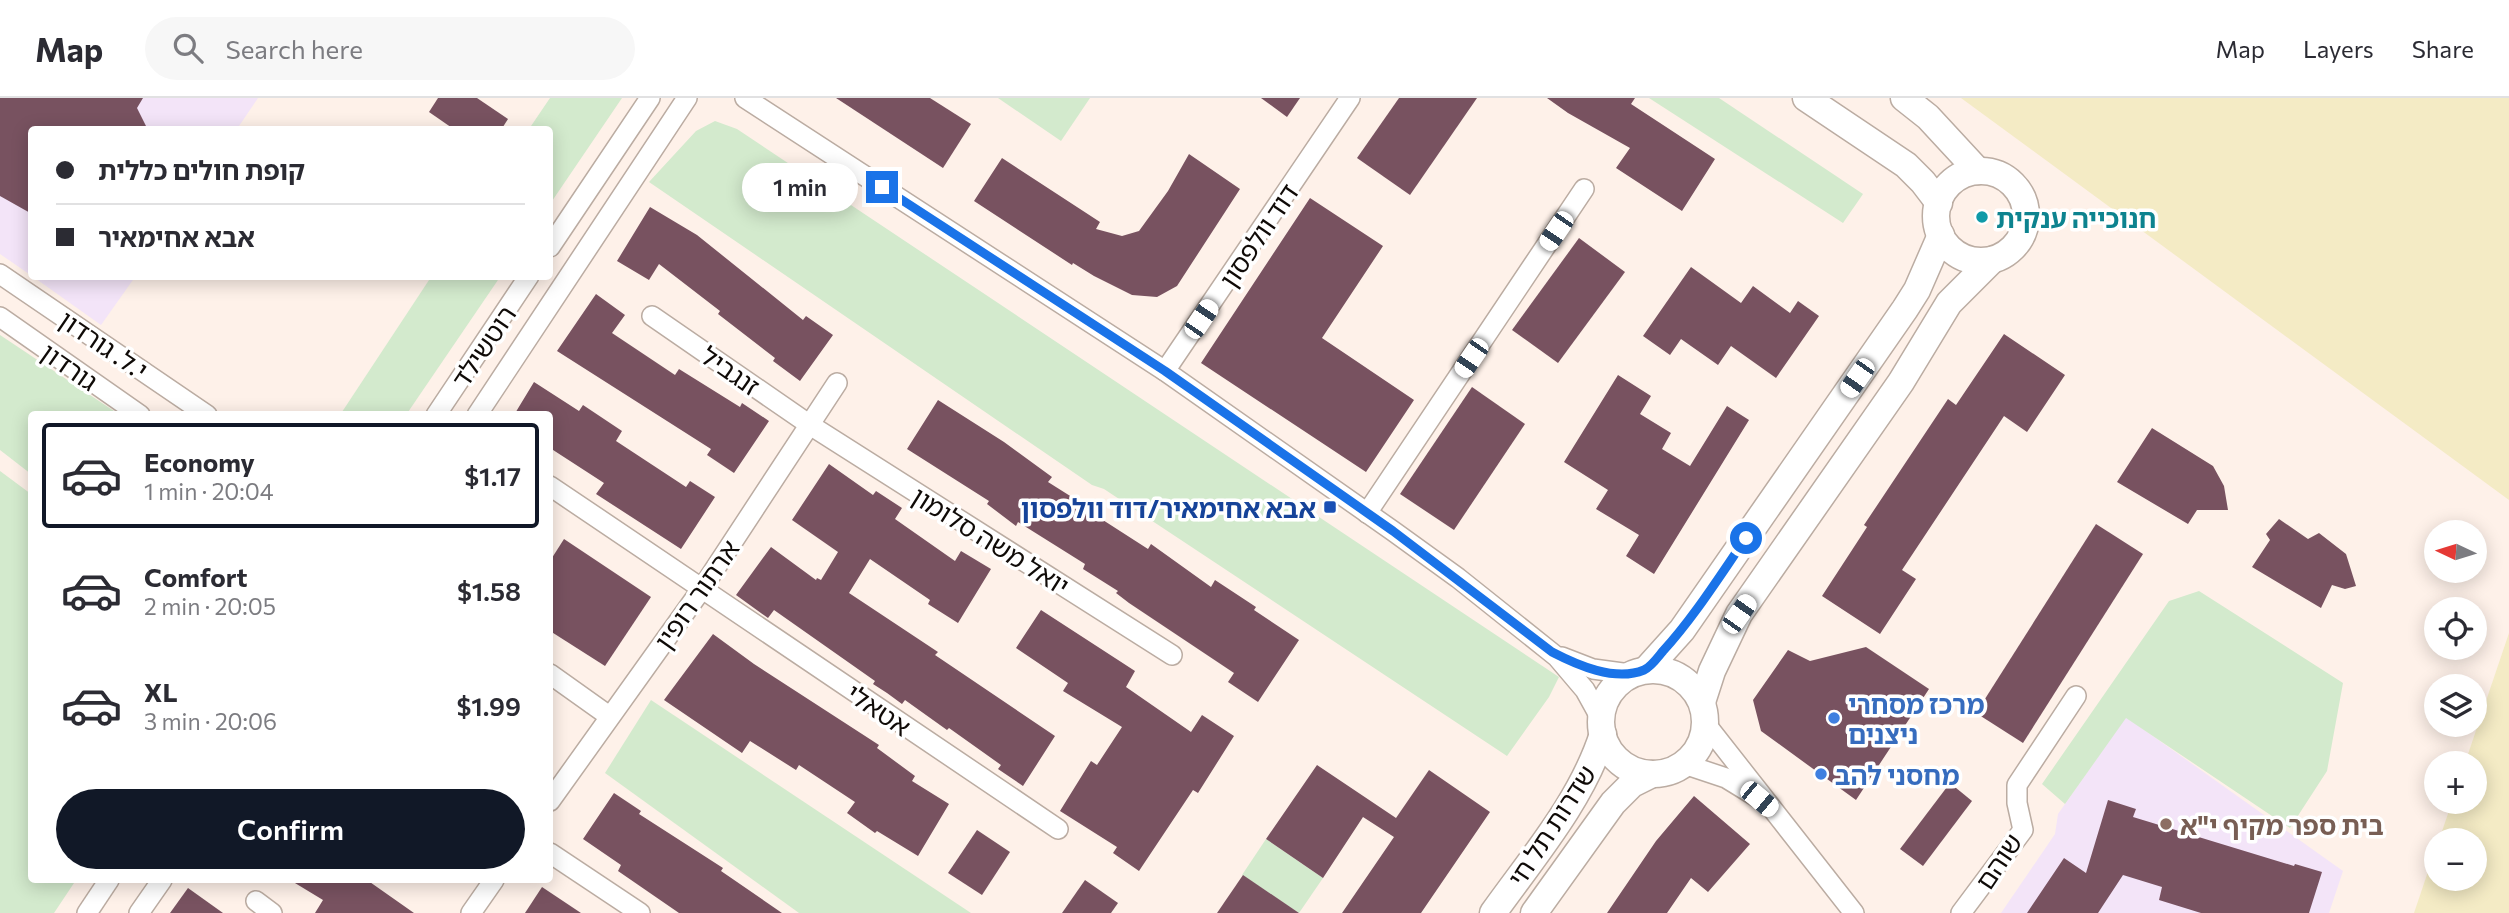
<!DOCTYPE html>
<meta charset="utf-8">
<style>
body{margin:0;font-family:Commissioner,"Noto Sans Hebrew",sans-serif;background:#f7f7f7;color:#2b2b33;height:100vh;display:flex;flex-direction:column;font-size:26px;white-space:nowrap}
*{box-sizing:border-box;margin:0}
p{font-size:23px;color:#7c7c81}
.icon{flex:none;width:38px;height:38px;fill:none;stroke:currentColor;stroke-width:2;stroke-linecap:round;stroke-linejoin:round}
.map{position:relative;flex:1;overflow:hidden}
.sheet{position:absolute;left:28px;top:313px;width:525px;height:472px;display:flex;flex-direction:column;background:#fff;border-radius:7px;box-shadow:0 4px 18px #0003}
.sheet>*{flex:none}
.guide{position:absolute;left:28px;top:28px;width:525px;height:154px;border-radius:7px;box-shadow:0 4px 18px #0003;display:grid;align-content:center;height:154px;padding:0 28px;background:#fff}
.needle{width:46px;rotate:274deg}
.controls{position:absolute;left:2424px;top:422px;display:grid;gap:14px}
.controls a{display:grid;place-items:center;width:63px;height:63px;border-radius:50%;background:#fff;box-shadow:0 4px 18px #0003;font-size:35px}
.end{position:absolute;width:32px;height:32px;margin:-16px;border:9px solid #1a73e8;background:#fff;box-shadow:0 0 0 4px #fff}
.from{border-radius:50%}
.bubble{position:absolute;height:49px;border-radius:24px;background:#fff;box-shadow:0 4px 18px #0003;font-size:23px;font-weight:600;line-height:49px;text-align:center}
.car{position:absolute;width:21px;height:42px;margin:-21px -10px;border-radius:9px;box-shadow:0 0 5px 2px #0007;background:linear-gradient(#fff 24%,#345 0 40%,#fff 0 76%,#345 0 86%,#fff 0)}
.guide b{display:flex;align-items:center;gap:24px;height:66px;font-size:26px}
.guide b+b{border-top:2px solid #e1e1e2}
.guide i{width:18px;height:18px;background:#2b2b33}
ul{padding:12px 0 0;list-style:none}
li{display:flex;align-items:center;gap:21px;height:105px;margin:0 14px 10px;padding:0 14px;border:4px solid transparent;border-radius:7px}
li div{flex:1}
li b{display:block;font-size:26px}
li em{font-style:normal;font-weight:600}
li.active{border-color:#111827}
li>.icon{width:63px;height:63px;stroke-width:1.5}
.button{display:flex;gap:14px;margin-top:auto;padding:14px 28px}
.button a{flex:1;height:80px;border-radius:42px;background:#111827;color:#fff;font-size:28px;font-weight:600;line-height:80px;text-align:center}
header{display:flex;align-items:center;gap:42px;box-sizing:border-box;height:98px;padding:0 35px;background:#fff;border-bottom:2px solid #e1e1e2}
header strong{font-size:33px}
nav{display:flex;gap:38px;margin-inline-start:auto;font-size:24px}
.search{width:490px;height:63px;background:#f7f7f7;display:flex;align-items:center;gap:18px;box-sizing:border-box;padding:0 24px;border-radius:38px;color:#7c7c81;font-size:26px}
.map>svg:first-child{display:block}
.education{fill:#f3e4f8}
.green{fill:#d3eacd}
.sand{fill:#f4ebc5}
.building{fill:#785260}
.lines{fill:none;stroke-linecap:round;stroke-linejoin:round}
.minor-casing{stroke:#bbaca2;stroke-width:22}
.major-casing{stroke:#bbaca2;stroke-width:29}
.minor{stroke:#fff;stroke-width:19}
.major{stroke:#fff;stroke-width:26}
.route{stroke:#1a73e8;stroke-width:9}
.culture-dot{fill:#0f9aa8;stroke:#fff;stroke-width:2.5}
.transit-dot{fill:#1a4fb4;stroke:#fff;stroke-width:2.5}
.shop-dot{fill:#3f7fe0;stroke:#fff;stroke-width:2.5}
.education-dot{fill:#8d6e63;stroke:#fff;stroke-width:2.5}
.labels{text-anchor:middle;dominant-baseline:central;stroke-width:7;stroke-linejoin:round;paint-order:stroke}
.culture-label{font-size:26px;font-weight:bold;fill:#0d838f;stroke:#fff;text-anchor:start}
.street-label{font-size:26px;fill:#0f0a07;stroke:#fff}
.transit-label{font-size:26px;font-weight:bold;fill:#164399;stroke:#fff;text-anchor:end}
.shop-label{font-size:26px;font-weight:bold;fill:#366cbe;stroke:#fff;text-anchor:start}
.education-label{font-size:26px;font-weight:bold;fill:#785e54;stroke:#fff;text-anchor:start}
</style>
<header>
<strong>Map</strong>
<div class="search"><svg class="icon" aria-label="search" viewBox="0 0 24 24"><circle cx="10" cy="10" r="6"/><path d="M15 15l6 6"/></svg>Search here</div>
<nav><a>Map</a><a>Layers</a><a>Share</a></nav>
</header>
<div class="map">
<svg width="2509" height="815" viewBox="0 0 2509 815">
<rect width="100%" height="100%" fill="#fef1e9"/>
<!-- education -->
<g class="education">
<path d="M0,0h258l-21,31 -205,1v146l-32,-22z"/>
<path d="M32,178h103v1l-34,48z"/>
<path d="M2126,619l217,154 -14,42h-328l54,-79 3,-20z"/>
</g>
<!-- green -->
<g class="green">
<path d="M550,0h72l-72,106v-74l-21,-1z"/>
<path d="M998,0h92l-29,43z"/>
<path d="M1649,0h70l144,96 -20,29z"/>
<path d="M715,23l22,8 822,548 -10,20 -42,59 -403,-267 -12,-4 -443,-303 47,-51z"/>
<path d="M431,179h69l-94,138h-66z"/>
<path d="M0,237l120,80h-88l-1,59 -31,-24z"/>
<path d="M0,373l31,23 1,386h44l-22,33h-54z"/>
<path d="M2199,493l144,92 -16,88 -37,57 -164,-110 -61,86 -23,-20 127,-183z"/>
<path d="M651,602l320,213h-172l-194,-140z"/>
<path d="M1266,741l57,39 -24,35 -57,-38z"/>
</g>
<!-- sand -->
<g class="sand">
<path d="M1961,0h548v402z"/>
<path d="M2509,535v280h-95l22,-65v30h38v-38h-35l13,-38h22v-39h-9z"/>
</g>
<!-- building -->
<g class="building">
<path d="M0,0h143l-6,10 11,22h-116v84l-32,-18z"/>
<path d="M438,0h39l31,21 -7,11h-46l-26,-18z"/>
<path d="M836,0h94l41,26 -28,44z"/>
<path d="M1261,0h39l-13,19z"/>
<path d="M1399,0h78l-67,97 -53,-37z"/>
<path d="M1547,0h88l-4,6 84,55 -33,52 -66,-43 14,-20 -62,-35z"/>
<path d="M1189,56l51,35 -63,97 -20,11 -25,-2 -38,-19 -21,-13 -1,2 -98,-64 28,-43 98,64 -4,7 26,7 17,-5 29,-40z"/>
<path d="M1310,100l73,48 -61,92 92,62 -48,72 -165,-109z"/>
<path d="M650,109l47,28 106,85 3,-4 27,19 -33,46 -27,-20 2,-3 -57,-44 2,-3 -61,-47 -10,16 -32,-19z"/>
<path d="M1579,140l46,34 -67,91 -46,-33z"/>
<path d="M1691,169l50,36 12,-17 37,27 8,-12 21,15 -43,62 -45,-32 -13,19 -37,-26 -11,16 -27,-19z"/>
<path d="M596,196l29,21 -13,18 63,42 4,-6 61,38 2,-4 27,18 -35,52 -27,-18 4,-6 -154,-98z"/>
<path d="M2004,236l61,41 -38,57 -23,-16 -102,154 14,9 -36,55 -58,-38 45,-69 -3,-2 84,-126 8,6z"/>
<path d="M1618,277l33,21 -11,18 31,19 -9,16 28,17 37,-60 22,14 -95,154 -28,-18 13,-21 -43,-26 12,-19 -44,-28z"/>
<path d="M534,284l45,29 4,-6 39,26 -6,10 70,46 4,-6 25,16 -34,52 -85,-55 8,-11 -54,-35v-33h-36z"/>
<path d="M1472,289l53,37 -71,106 -54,-36z"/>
<path d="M938,302l66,42 48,35 -4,5 46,29 -2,2 56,36 3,-5 60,43 4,-7 41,27 -2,3 45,30 -41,62 -30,-20 6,-9 -105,-70 -13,-10 2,-2 -35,-22 2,-5 -67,-42 -2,4 -29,-22 2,-3 -82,-52z"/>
<path d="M2152,330l61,38 11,20 4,24h-31l-9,14 -71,-42z"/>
<path d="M829,366l44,31 3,-4 26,17 -7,11 60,42 6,-10 30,18 -33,54 -30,-19 2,-4 -60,-41 -21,34 89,59 -3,3 120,81 -32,50 -25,-17 3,-4 -52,-37 -2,2 -42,-30 -3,4 -15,-11 -14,-9 2,-3 -101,-71 -6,8 -32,-23 35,-48 45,33 1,-2 4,2 17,-28 -46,-32z"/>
<path d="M2279,421l29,20 11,-6 27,21 10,32 -11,3 -13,-4 -11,23 -69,-41 18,-27 -4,-6z"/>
<path d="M2096,426l47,30 -120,189 -47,-30z"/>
<path d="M564,441l87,58 -46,69 -55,-35v-70z"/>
<path d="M1041,512l94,61 -9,16 65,45 11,-17 32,21 -36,57 -5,-3 -54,81 -26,-18 4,-6 -57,-36 31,-50 6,4 25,-38 -59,-36 5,-8 -52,-35z"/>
<path d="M713,536l41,30 125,81 -2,3 38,28 -3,5 37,23 -31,52 -41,-25 -2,2 -28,-20 8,-11 -56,-37 -3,5 -46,-29 -8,12 -78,-53z"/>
<path d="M1866,549l63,42 -73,111 -95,-69 -8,-31 35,-50 22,11z"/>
<path d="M1317,667l79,53 33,-48 61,42 -69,101h-79l52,-76 -31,-20 -40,61 -57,-39z"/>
<path d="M1950,685l22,18 -49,65 -23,-17z"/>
<path d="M614,695l27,18 -2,3 84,54 -2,3 61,42h-103l-61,-42 3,-6 -38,-26z"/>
<path d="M1694,698l56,48 -42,48 -17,-14 -24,35h-60l49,-72z"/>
<path d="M2108,702l28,9 -3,8 161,49 1,-2 27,8 -13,41h-108l-42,-13 3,-13 -39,-12 -25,38h-71l37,-55 22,15z"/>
<path d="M977,732l33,22 -28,43 -34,-22z"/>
<path d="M1243,777l56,38h-82z"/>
<path d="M290,782h77l47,33h-99l8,-13z"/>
<path d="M1085,782l33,23 -7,10h-49z"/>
<path d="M542,789l39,26h-56z"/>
<path d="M188,790l35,25h-53z"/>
</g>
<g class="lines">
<defs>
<g id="minor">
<path d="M745,0l420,273 228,160 65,47 99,79 28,33 16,29"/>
<path d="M550,149l100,-149"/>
<path d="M0,176l207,141"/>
<path d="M652,218l158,109 362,230"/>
<path d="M0,219l140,98"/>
<path d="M1165,273l185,-273"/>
<path d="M436,317l93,-139"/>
<path d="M477,317l210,-317"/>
<path d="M550,388l508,343"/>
<path d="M1367,415l217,-324"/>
<path d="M1562,559l31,12 37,5"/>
<path d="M550,576l59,42"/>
<path d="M1705,625l149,190"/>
<path d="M1684,666l42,14 31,19"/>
<path d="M550,703l151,-211 136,-207"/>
<path d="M550,755l90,60"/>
<path d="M256,803l16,12"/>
<path d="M87,815l22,-33"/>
<path d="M139,815l23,-33"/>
<path d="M471,815l23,-33"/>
<path d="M1961,815l62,-83 -6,-27v-18l59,-89"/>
</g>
<g id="major">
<path d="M1806,0l100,67 17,17 16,21"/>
<path d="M1904,0l24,19 50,54"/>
<circle cx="1981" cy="118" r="45"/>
<circle cx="1653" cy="624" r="52"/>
<path d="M1646,572l36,-40 223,-321 12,-19 24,-55"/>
<path d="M1702,604l10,-31 27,-57 162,-232 48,-79 43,-43"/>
<path d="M1493,815c40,-56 89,-113 110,-179"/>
<path d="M1534,815l79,-110 19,-19 20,-10"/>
</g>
</defs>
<!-- minor casing -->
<use href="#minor" class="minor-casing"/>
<!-- major casing -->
<use href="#major" class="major-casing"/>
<!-- minor -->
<use href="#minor" class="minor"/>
<!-- major -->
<use href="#major" class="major"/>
</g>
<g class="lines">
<!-- route -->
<path class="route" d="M882,89l283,184 228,160 159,121c25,13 63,30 92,18 7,-3 14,-13 19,-19 31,-34 56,-74 83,-113"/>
</g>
<!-- markers -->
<circle class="culture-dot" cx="1982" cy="119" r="7"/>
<rect class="transit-dot" x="1323" y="402" width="14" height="14" rx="3.5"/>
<g class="shop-dot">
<circle cx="1834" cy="620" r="7"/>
<circle cx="1821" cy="676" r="7"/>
</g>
<circle class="education-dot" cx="2166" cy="726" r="7"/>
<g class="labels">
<!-- culture labels -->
<g class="culture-label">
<text x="1996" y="119">חנוכייה ענקית</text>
</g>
<!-- street labels -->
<g class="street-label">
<text transform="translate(1258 137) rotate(-56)">דוד וולפסון</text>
<text transform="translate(104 246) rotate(34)">י.ל. גורדון</text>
<text transform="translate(483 248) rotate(-56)">רוטשילד</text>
<text transform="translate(70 268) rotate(35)">גורדון</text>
<text transform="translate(731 272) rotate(35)">זנגביל</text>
<text transform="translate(991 442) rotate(32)">יואל משה סלומון</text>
<text transform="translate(696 496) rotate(-55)">ארתור רופין</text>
<text transform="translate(879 611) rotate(34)">אטאלי</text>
<text transform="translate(1551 727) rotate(-57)">שדרות תל חי</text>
<text transform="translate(1998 763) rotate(-56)">שוהם</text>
</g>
<!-- transit labels -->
<g class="transit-label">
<text x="1316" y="409">אבא אחימאיר/דוד וולפסון</text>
</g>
<!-- shop labels -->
<g class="shop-label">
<text x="1848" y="605">מרכז מסחרי<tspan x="1848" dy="30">ניצנים</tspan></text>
<text x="1835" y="676">מחסני להב</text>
</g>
<!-- education labels -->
<g class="education-label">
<text x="2180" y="726">בית ספר מקיף י"א</text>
</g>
</g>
</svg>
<div class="controls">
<a><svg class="needle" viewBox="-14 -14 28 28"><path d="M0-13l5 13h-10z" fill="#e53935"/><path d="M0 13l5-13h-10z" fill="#7c7c81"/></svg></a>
<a><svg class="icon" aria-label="locate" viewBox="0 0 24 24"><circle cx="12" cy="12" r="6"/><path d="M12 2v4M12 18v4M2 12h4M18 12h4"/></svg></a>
<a><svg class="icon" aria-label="layers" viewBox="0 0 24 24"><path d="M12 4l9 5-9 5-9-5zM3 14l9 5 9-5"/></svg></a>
<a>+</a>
<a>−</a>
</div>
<i class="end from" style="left:1746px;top:440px"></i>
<i class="end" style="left:882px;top:89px"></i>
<div class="bubble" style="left:742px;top:65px;width:116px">1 min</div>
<i class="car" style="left:1556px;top:133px;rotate:214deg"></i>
<i class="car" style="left:1201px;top:221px;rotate:34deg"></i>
<i class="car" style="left:1471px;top:260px;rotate:214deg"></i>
<i class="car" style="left:1857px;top:280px;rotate:215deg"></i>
<i class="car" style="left:1739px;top:516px;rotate:35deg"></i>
<i class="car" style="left:1759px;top:701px;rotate:130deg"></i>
<div class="guide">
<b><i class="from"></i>קופת חולים כללית</b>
<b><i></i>אבא אחימאיר</b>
</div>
<section class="sheet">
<ul>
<li class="active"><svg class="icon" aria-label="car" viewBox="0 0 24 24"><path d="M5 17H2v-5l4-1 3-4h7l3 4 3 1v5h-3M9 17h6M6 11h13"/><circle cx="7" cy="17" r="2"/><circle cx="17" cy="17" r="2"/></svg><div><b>Economy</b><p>1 min · 20:04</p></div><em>$1.17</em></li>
<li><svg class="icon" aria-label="car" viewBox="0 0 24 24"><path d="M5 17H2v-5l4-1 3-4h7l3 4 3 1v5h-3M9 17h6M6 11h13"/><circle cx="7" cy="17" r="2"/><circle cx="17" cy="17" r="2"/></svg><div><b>Comfort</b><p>2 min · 20:05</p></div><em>$1.58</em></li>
<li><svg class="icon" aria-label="car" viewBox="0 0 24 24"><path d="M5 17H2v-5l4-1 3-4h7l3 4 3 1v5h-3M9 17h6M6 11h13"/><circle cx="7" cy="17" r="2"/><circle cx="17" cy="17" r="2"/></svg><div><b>XL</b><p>3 min · 20:06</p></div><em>$1.99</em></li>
</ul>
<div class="button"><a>Confirm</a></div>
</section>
</div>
